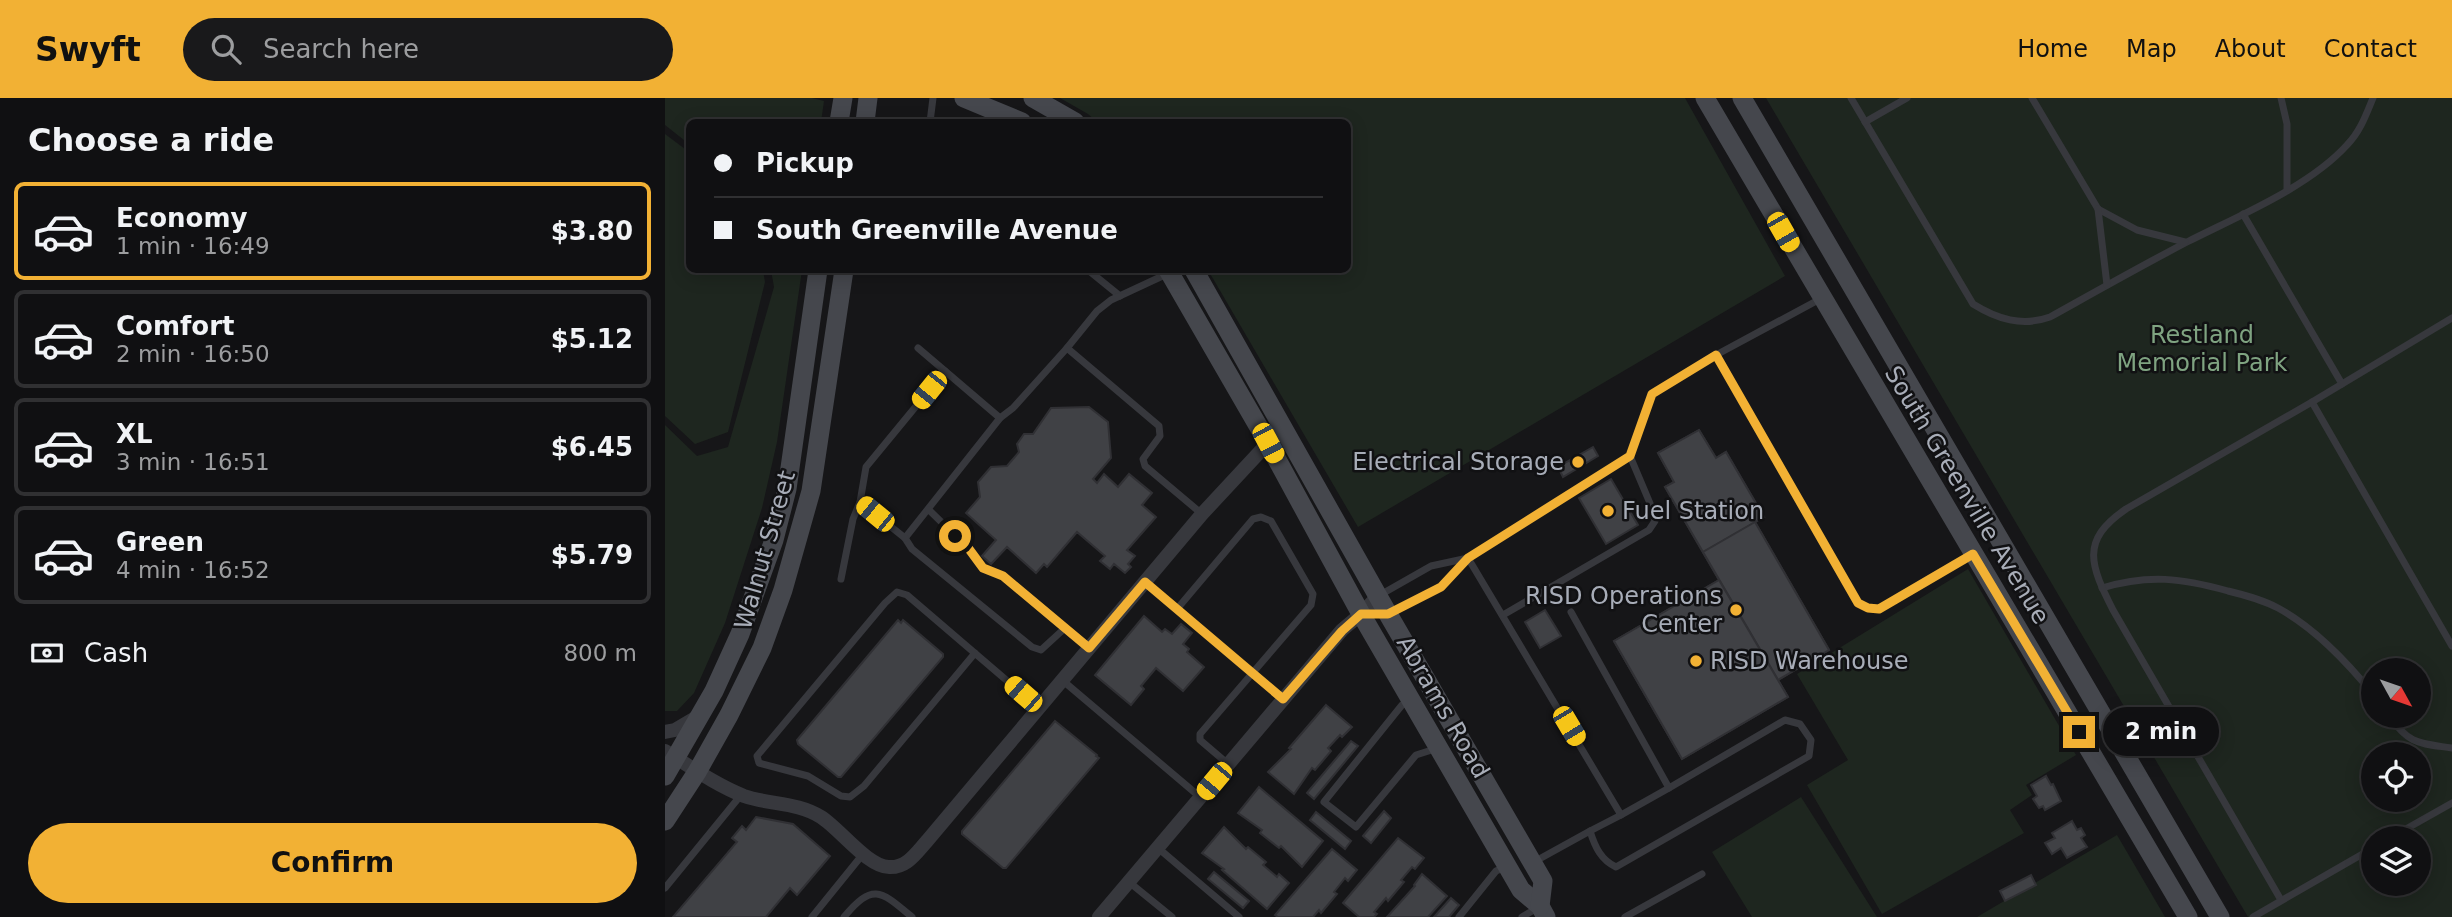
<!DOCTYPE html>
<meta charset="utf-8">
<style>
body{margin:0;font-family:"DejaVu Sans",sans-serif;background:#19191b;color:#f1f3f6;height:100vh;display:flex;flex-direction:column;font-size:26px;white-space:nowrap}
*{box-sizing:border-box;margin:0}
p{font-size:23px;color:#9c9d9f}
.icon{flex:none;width:38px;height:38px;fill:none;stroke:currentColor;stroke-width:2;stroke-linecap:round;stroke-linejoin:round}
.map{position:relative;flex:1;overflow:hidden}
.details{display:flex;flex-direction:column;background:#101012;width:665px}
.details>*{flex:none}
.hud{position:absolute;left:21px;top:21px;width:665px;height:154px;border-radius:10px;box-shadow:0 4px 18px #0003,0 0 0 2px #303032;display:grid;align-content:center;height:154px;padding:0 28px;background:#101012}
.needle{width:46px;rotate:130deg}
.fabs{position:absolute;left:1696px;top:560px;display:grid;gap:14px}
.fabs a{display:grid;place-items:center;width:70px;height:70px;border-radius:50%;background:#101012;box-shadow:0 4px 18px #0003,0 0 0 2px #303032;font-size:35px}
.end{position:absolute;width:32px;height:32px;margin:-16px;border:9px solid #f2b134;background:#111;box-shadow:0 0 0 4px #111}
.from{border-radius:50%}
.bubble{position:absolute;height:49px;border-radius:24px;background:#101012;box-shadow:0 4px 18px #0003,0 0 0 2px #303032;font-size:23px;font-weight:700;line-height:49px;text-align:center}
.car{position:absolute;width:21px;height:42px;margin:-21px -10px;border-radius:9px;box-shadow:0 0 5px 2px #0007;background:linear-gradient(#f5c518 24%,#345 0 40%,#f5c518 0 76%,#345 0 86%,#f5c518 0)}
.hud b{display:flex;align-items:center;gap:24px;height:66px;font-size:26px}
.hud b+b{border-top:2px solid #303032}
.hud i{width:18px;height:18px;background:#f1f3f6}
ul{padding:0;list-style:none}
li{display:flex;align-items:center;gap:21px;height:98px;margin:0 14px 10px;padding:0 14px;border:4px solid #303032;border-radius:10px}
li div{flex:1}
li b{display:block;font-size:26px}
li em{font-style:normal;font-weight:700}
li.selected{border-color:#f2b134}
li>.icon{width:63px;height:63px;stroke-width:1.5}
h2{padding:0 28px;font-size:32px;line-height:84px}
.pay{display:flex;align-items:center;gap:18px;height:77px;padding:0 28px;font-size:26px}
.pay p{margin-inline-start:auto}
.primary-button{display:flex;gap:14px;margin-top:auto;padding:14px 28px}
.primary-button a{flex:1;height:80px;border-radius:42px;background:#f2b134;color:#111;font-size:28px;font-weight:700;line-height:80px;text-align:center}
header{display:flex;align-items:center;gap:42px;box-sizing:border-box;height:98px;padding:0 35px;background:#f2b134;color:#111}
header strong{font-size:33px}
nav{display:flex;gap:38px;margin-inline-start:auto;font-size:24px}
.search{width:490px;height:63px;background:#19191b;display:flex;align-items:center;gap:18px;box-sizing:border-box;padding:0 24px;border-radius:38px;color:#9c9d9f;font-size:26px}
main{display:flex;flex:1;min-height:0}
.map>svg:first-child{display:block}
.green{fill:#1e261f;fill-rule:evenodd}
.building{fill:#404145;stroke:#303034;stroke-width:2}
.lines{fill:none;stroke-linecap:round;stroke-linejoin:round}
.service{stroke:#37383d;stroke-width:7}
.minor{stroke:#37383d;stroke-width:14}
.secondary{stroke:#45474d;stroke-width:19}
.route{stroke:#f2b134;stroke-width:9}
.poi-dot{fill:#f2b134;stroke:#111113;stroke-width:2.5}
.labels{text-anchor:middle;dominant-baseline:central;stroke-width:5;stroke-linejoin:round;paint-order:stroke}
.park-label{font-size:24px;fill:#7fa381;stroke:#111113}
.poi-label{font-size:24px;fill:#a8adb8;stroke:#111113;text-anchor:end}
.street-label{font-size:24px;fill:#a8adb8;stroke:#111113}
</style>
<header>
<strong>Swyft</strong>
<div class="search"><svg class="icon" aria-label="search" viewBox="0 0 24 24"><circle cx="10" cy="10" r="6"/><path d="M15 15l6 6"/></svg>Search here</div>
<nav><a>Home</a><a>Map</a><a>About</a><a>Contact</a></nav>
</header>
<main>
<section class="details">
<h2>Choose a ride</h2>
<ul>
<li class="selected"><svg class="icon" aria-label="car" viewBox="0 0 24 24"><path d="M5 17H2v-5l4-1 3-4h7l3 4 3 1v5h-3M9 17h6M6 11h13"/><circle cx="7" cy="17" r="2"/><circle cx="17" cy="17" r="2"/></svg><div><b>Economy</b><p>1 min · 16:49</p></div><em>$3.80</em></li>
<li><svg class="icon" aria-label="car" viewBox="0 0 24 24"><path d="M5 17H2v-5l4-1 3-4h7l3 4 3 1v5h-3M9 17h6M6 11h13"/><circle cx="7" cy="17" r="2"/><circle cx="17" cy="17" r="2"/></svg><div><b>Comfort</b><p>2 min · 16:50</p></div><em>$5.12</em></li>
<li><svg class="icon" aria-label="car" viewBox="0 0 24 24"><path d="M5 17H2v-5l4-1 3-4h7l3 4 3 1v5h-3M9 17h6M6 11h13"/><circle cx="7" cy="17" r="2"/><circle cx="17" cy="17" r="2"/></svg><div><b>XL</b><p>3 min · 16:51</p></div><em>$6.45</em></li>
<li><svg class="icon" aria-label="car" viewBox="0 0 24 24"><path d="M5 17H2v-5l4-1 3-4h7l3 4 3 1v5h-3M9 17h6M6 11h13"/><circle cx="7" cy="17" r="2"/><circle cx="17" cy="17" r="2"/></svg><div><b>Green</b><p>4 min · 16:52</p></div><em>$5.79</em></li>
</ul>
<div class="pay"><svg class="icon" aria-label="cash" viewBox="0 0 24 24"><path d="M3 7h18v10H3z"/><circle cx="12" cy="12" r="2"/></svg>Cash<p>800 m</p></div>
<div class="primary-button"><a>Confirm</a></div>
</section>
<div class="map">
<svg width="1787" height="819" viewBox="0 0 1787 819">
<rect width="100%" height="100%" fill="#161618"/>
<!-- green -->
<g class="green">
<path d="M0,0h147l12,3 -3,21h-132v22l-24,-19z"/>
<path d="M395,0h625l100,178 -427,251 -150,-257h139v-148h-250l-9,-8z"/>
<path d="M1101,0h686v819h-204zM1708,572h46v46h-46zM1708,656h46v46h-46zM1708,740h46v46h-46z"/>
<path d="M0,36l24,18v118h74l2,12 -37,150 -33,12 -30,-28z"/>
<path d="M106,172h31l-25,172 -15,66 -37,115 -31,70 -17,18h-12v-286l32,31 31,-9 46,-160z"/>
<path d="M1303,471l108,186 -50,30 6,10 -22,15 14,23 -142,81 -75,-129 41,-25 -51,-86z"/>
<path d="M1136,699l76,120h-125l-40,-65z"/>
<path d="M1452,737l48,82h-188z"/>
</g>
<!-- building -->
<g class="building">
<path d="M424,309l19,15 3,36 -18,21 4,4 7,-9 14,13 11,-13 23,19 -10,12 14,12 -29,33 8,6 -7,8 3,3 -6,6 -11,-9 -4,5 -10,-8 5,-5 -28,-24 -30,35 -3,-3 -8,9 -29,-26 -16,17 -9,-8 14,-16 -30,-27 14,-16 -2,-15 13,-15 16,-1 12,-14 -2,-8 7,-10h9l18,-26z"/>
<path d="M1034,332l17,28 10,-6 38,65 -9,5 74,128 -51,30 10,17 -106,62 -68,-118 105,-61 -54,-93 9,-5 -16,-29z"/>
<path d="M1034,332l17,28 10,-6 38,65 -61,35 -38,-65 9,-5 -16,-29z"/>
<path d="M928,349l5,9 -35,21 -5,-10z"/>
<path d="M946,381l27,46 -32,19 -27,-46z"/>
<path d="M1090,424l74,128 -51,30 -75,-128z"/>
<path d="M1054,482l69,117 -106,62 -68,-118z"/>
<path d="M880,512l16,26 -21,12 -15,-26z"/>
<path d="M479,518l18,16 3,-3 7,5 9,-10 11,9 -9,11 6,5 -2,3 17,15 -21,24 -27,-23 -15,18 3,3 -13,16 -36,-30z"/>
<path d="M233,522l3,3 2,-3 40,34v3l-102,120h-3l-40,-33 -1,-4z"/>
<path d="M661,607l26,22 -10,10 -2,-2 -12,13 3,3 -16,19 -3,-2 -18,26 -26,-22 23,-23 -2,-1z"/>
<path d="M390,623l42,34 -1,1 3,2 -93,110h-3l-41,-34v-3z"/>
<path d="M686,643l7,5 -44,53 -7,-6z"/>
<path d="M1381,678l5,9 2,-1 8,17 -16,9 -2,-4 -4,2 -6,-9 4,-3 -6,-11z"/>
<path d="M594,689l64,54 -21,26 -21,-21 -2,2 -19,-15 2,-3 -24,-17z"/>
<path d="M719,713l7,7 -20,25 -8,-7z"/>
<path d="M651,714l35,29 -6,8 -35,-29z"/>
<path d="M91,719l37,7 37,32 -33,39 -7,-7 -24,29h-93l64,-75 -5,-4 10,-12 4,4z"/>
<path d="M1407,723l5,9 4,-2 4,7 -4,3 6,9 -20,11 -6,-10 -9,6 -7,-11 10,-5 -3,-5z"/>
<path d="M559,729l22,22 2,-2 18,15 -3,3 14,12 2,-3 10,9 -22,26 -45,-39 2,-1 -22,-16z"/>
<path d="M733,740l26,20 -9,11 -3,-2 -11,13 3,2 -16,19 -2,-3 -12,14 3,2 -3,3h-15l-16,-14z"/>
<path d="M667,751l25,21 -9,11 -3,-3 -11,14 3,2 -16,19 -2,-3 -6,7h-35l-3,-2z"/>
<path d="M549,774l35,29 -6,7 -35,-29z"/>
<path d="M757,776l25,22 -19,21h-41l28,-31 -1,-1z"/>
<path d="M1366,777l5,10 -31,16 -5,-10z"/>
<path d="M786,800l8,7 -10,12h-15z"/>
</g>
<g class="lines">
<!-- service -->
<g class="service">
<path d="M1186,0l122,206c24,15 49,23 77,13 45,-25 91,-51 137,-75 51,-26 122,-55 160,-97 13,-13 19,-30 26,-47"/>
<path d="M1367,0l66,111 39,21 48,12"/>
<path d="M1616,0l6,26v65"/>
<path d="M265,24l3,-24"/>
<path d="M1200,24l42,-24"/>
<path d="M1433,111l9,76"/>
<path d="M1578,116l99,170"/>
<path d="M423,172l32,26"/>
<path d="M504,175l-58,27 -14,11 -30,37 92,78 1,10 -17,23 2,7 57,48"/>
<path d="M253,250l27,23"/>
<path d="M402,250l-54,60 -13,10 -95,120 7,11 120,98 9,3 24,-22 24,20"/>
<path d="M1051,257l142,248 10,5 11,1 93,-54"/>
<path d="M1647,304l140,244"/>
<path d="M264,412l40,39 14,19 20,8 62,52"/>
<path d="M240,440l-45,-36 6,-35 79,-96 55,47"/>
<path d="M803,460l153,257 -31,16c5,16 11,29 26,36l193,-111 2,-16 -11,-16 -15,-4 -116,68 -98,-176"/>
<path d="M176,481l12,-60 7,-17"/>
<path d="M480,484l138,117"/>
<path d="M1437,490c46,-14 80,-10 126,3 17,4 35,9 50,17 37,20 69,54 95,86"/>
<path d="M715,497l51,-29 37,-8"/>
<path d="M512,511l76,-90 8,-2 10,4 42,73 -2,11 -111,129v6l28,24"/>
<path d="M724,516l52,-27 27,-29 162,-102 22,-62 64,-39 106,-57"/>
<path d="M838,517l146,-85 6,-9 -3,-13 -22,-52"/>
<path d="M310,555l-111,133 -14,11 -9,-1 -33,-20 -49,-13 -2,-7 128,-153 12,-11 10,3 132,113"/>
<path d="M397,582l138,117"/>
<path d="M744,604l-7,3 -78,97 32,25 60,-72 22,-7"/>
<path d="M1724,618c21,29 29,27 63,32"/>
<path d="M956,717l48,-27"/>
<path d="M1725,740l62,-35"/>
<path d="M493,750l81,69"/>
<path d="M867,765l58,-32"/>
<path d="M464,784l43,35"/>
<path d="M0,790l76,-93"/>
<path d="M1616,802l-168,-290c-22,-44 -34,-69 13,-101l186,-107 140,-84"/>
<path d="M147,819l51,-63"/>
<path d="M179,819c29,-35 37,-26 68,0"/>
<path d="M794,819l37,-46 9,-4"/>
<path d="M857,819l15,-9"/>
<path d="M960,819l77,-43"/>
<path d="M1588,819l120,-69"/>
</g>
<!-- minor -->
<g class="minor">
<path d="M0,634l10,-2 22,-13"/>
<path d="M0,653c26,16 51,34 79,45 26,9 53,6 77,21 19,12 47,50 68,50 18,1 27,-14 38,-26l275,-327 66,-71 5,-3"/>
<path d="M434,819l243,-287 19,-16 17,-18"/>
</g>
<!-- secondary -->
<g class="secondary">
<path d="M299,0l58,24"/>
<path d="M368,0l42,24"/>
<path d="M1040,0l483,819"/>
<path d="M1077,0l478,819"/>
<path d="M174,24l4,-24"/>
<path d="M200,24l3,-24"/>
<path d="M503,172l100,173 93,171 160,276 19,16 6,11"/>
<path d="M529,172l194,344 155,267 -3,25"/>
<path d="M0,678l49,-85 26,-57 34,-94 13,-51 31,-219"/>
<path d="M0,723l32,-49 32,-57 33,-67 21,-58 28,-99 33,-221"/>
</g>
</g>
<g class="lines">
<!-- route -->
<path class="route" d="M290,438l14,13 14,19 20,8 86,72 56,-66 138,117 59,-68 19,-17h27l53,-27 27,-29 162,-102 22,-62 64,-39 142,248 10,5 11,1 94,-55 106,178"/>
</g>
<!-- markers -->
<g class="poi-dot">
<circle cx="913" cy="364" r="7"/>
<circle cx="943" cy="413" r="7"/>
<circle cx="1071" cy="512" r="7"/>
<circle cx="1031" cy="563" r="7"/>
</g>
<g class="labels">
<!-- park labels -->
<g class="park-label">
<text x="1537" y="237">Restland<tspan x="1537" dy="28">Memorial Park</tspan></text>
</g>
<!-- poi labels -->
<g class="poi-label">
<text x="899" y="364">Electrical Storage</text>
<text x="957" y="413" text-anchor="start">Fuel Station</text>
<text x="1057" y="498">RISD Operations<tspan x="1057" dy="28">Center</tspan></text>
<text x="1045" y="563" text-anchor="start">RISD Warehouse</text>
</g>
<!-- street labels -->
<g class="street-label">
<text transform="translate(1302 397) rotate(59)">South Greenville Avenue</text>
<text transform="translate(100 452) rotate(-74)">Walnut Street</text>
<text transform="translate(778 609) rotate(60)">Abrams Road</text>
</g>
</g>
</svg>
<div class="fabs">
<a><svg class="needle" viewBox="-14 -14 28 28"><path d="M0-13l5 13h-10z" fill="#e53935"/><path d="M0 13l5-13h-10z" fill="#9c9d9f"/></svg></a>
<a><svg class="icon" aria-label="locate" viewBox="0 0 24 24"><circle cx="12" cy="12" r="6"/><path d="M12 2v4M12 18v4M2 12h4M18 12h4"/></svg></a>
<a><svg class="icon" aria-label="layers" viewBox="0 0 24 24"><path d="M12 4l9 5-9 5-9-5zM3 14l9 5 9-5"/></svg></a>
</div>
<i class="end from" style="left:290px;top:438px"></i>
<i class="end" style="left:1414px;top:634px"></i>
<div class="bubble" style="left:1438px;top:609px;width:116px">2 min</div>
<i class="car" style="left:1118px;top:134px;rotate:150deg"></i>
<i class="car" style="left:264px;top:292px;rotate:219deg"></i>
<i class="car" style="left:603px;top:345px;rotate:152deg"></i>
<i class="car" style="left:210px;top:416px;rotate:309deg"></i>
<i class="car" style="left:358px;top:596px;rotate:311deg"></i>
<i class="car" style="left:904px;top:628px;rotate:149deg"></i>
<i class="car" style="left:549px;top:683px;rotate:220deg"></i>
<div class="hud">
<b><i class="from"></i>Pickup</b>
<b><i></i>South Greenville Avenue</b>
</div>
</div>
</main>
